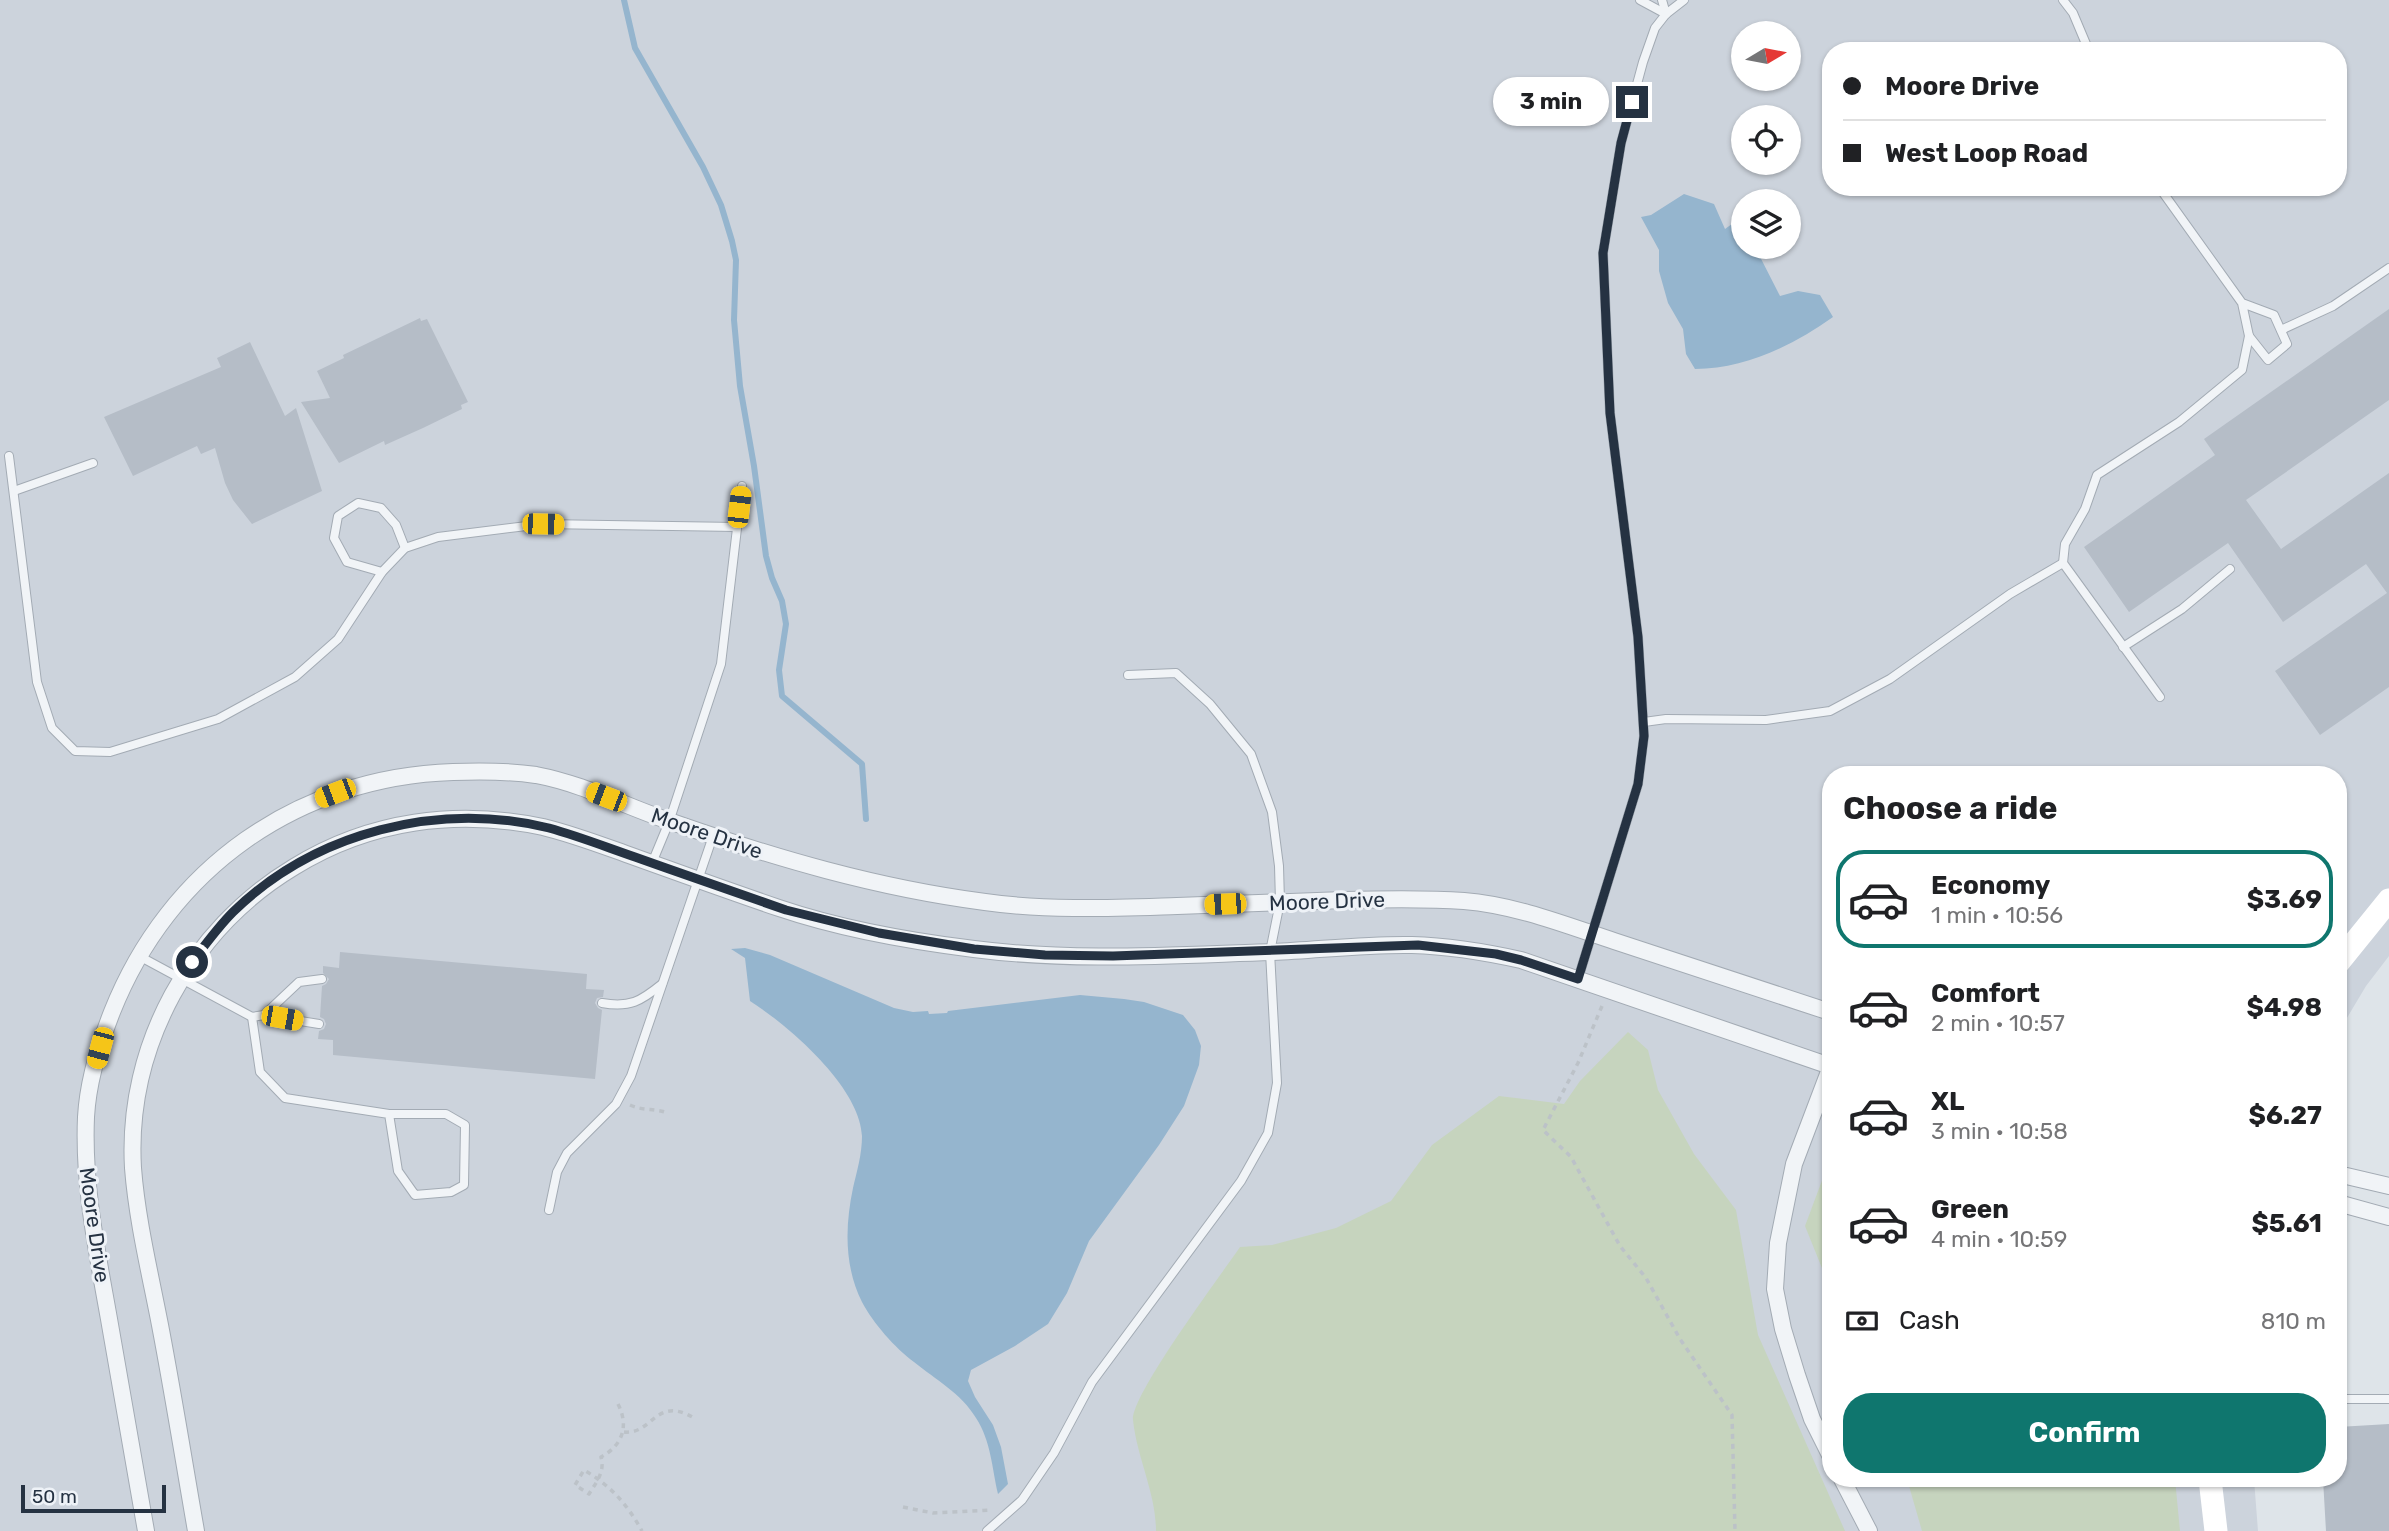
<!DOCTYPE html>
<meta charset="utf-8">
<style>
body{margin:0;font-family:Rubik,sans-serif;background:#f6f6f6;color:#202124;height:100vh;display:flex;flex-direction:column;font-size:26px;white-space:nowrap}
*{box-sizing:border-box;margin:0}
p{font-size:23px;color:#757577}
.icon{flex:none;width:38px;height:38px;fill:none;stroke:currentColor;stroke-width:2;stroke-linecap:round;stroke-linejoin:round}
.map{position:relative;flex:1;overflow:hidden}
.sheet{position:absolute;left:1822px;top:766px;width:525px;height:721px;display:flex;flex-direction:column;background:#fff;border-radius:28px;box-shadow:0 2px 5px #0004}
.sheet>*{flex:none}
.top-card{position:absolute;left:1822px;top:42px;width:525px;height:154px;border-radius:28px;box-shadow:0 2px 5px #0004;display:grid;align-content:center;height:154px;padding:0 21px;background:#fff}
.needle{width:46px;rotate:80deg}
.buttons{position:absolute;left:1731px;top:21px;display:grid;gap:14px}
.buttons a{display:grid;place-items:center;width:70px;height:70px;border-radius:50%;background:#fff;box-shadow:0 2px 5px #0004;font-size:35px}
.scale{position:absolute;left:21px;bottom:18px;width:145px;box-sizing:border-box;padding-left:7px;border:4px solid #253242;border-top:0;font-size:19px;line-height:24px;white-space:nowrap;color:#253242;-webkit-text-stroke:5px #eef2f7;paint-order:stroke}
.end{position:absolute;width:32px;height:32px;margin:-16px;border:9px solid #253242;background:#fff;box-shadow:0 0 0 4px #fff}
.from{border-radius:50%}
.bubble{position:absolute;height:49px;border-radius:24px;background:#fff;box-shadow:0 2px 5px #0004;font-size:23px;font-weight:700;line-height:49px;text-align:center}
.car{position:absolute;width:21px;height:42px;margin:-21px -10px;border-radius:9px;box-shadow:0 0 5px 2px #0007;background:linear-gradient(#f5c518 24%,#345 0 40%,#f5c518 0 76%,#345 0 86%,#f5c518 0)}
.top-card b{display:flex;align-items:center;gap:24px;height:66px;font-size:26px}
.top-card b+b{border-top:2px solid #e0e0e0}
.top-card i{width:18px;height:18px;background:#202124}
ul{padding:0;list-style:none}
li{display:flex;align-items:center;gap:21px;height:98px;margin:0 14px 10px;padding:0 7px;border:4px solid transparent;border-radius:28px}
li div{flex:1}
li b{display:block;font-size:26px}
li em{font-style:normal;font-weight:700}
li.on{border-color:#0f766e}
li>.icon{width:63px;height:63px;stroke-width:1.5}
h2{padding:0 21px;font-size:32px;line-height:84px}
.pay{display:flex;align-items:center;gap:18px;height:77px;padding:0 21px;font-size:26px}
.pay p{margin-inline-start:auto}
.primary-button{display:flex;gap:14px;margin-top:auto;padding:14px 21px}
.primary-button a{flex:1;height:80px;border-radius:28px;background:#0f766e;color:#fff;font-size:28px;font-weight:700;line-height:80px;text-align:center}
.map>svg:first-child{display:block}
.built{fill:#ccd3dc;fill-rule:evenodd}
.green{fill:#c6d4be}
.water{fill:#95b5ce}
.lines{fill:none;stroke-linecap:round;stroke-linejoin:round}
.stream{stroke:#95b5ce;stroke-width:6}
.building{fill:#b5bdc7}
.lane-casing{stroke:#a3abb4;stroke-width:10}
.street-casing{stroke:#a3abb4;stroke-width:18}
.path{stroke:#bcc2c8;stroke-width:3.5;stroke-dasharray:5 5;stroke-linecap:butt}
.lane{stroke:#f1f4f7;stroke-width:8}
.street{stroke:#f1f4f7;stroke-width:16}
.secondary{stroke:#fff;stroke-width:23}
.route{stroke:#253242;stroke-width:9}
.labels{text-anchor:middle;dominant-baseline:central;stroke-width:6;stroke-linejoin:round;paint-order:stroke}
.street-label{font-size:21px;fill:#253242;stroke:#eef2f7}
</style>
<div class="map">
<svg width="2389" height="1531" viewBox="0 0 2389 1531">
<rect width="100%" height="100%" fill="#dee4e9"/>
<!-- built -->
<path class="built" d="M0,0h2389v956l-23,30 -28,47v-258h-508v704h424l4,52h-2258zM1743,33h45v46h-45zM1830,51h508v136h-508zM1743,117h45v46h-45zM1743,201h45v46h-45z"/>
<!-- green -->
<g class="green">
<path d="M1628,1032l20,18 10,40 36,64 42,56 22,125 87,196h-689c0,-38 -19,-73 -23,-111 -2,-25 88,-145 107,-173l32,-2 64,-17 55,-27 41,-56 67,-49 65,8 16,-23z"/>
<path d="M1830,1159v129l-25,-62z"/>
<path d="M1907,1479h268l5,52h-258z"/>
</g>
<!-- water -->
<g class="water">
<path d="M1684,194l30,10 11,25 18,-13v31h12l25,49 18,-5 22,4 13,22c-41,29 -88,52 -138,52l-9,-15 -3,-25 -15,-26 -9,-32v-21l-18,-33 10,-2z"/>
<path d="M745,948l25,7 124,53 19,4 15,-1 1,3 18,-1 1,-2 132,-16 44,4 20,3 39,13 12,15 6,16 -2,19 -15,41 -25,39 -70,96 -22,52 -19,31 -33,22 -44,24 -3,11 7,16 18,28 8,22 7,37 -10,10c-6,-26 -7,-53 -22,-76 -15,-25 -40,-38 -62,-56 -19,-14 -41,-39 -52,-60 -18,-36 -17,-76 -9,-114 4,-17 9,-34 9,-52 -2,-49 -73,-110 -112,-135l-5,-43 -14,-9z"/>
</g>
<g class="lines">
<!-- stream -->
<path class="stream" d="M624,0l11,48 68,119 18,38 11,36 4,19 -2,60 6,66 14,80 12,90 6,22 10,23 4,23 -7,46 3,26 80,68 4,55"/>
</g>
<!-- building -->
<g class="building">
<path d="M2389,309v91l-143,100 35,49 108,-76v214l-69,48 -45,-64 112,-78 -21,-29 -83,58 -55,-79 -99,69 -45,-65 131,-92 -11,-16z"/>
<path d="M420,318l1,3 6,-2 41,83 -7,3 1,4 -39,19 -38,17 -1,-4 -45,22 -38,-61 29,-4 -13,-27 27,-13 -1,-3z"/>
<path d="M250,342l35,74 11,-8 26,83 -70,33 -19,-24 -8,-17 -10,-35 -14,6 -4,-8 -64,30 -29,-59 117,-50 -4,-9z"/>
<path d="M340,952l247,22 -1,15 18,1 -1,7 -6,1 -2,5 3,5 4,2 -7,69 -262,-24v-15l-15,-1 1,-8 5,-2 2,-5 -2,-5 -4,-2 2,-31 4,-2 3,-5 -6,-6v-7l16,2z"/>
<path d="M2389,1424v107h-63l-3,-52h15v-52z"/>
</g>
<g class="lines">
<defs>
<g id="lane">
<path d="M1640,0l26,14"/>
<path d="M1662,0l4,14"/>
<path d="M2063,0l10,13 16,38"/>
<path d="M2159,187l83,116 7,33 19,24 19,-16 -13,-29 -32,-12"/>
<path d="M2281,330l52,-24 56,-38"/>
<path d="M9,456l28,226 15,46 23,23 35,1 108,-33 77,-42 43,-38 44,-67 23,-24 33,-11 105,-13 194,3"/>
<path d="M14,491l79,-28"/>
<path d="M382,572l-35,-10 -13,-24 4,-22 20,-13 23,5 15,17 9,23"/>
<path d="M2123,647l59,-38 48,-40"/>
<path d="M2160,697l-97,-134 2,-19 20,-35 12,-34 82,-53 63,-52 7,-34"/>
<path d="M1644,722l22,-3 100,1 64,-9 60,-32 120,-85 53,-31"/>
<path d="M652,863l17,-41 52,-158 21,-178"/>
<path d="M139,956l113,61 12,-2 55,9"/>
<path d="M1578,979l60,-195 6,-48 -6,-99 -28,-224 -7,-160 18,-110 22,-81 12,-34 11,-14 18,-14"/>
<path d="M602,1003c28,5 39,-2 60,-19"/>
<path d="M264,1015l35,-33 23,-3"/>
<path d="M252,1017l8,55 25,26 104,16 9,57 17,24 36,-3 13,-7 1,-60 -19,-11h-57"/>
<path d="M549,1210l8,-38 10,-19 49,-49 15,-28 82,-240"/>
<path d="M2338,1399h51"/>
<path d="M987,1531l35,-31 32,-47 38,-71 149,-201 27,-48 9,-50 -7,-131 10,-50 -1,-36 -7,-54 -21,-58 -41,-50 -34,-31 -48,2"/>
</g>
<g id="street">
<path d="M1830,1069l-36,95 -16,79 -3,46 8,40 14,46 15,44 18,36"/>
<path d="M2338,1174l51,12"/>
<path d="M2338,1203l51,14"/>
<path d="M1842,1479l27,52"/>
<path d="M146,1531c-13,-71 -25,-142 -37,-212 -12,-68 -26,-133 -23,-202 2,-36 13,-72 26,-105 57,-144 186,-235 341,-240 27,-1 56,-1 83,3 48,9 91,32 136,47 103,36 205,66 313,80 64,9 128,6 192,4 55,-2 111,-4 167,-6 40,-1 80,-2 120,1 51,4 102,24 150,40 72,24 144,48 216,71"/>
<path d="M196,1531c-12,-69 -23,-138 -36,-206 -10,-52 -23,-105 -27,-157 -7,-122 58,-239 161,-301 76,-47 163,-58 249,-40 29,7 58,18 86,28 50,18 100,36 150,53 62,21 130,33 195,41 99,13 200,6 299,3 46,-2 93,-8 139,-7 36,1 73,7 109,15l309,106"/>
</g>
</defs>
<!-- lane casing -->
<use href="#lane" class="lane-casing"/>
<!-- street casing -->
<use href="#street" class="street-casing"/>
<!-- path -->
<g class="path">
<path d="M1602,1006l-24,57 -35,67 28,27 49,89 26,32 34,61 52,76 3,116"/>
<path d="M630,1105c13,6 24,3 38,8"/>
<path d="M618,1404c11,22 5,41 -17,53 4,15 -4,24 -12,37l-14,-9 9,-15c27,16 43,34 58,61"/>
<path d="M624,1432c29,3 31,-37 70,-14"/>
<path d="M903,1507l30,6 58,-3"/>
</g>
<!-- lane -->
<use href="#lane" class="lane"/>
<!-- street -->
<use href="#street" class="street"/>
<!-- secondary -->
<g class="secondary">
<path d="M2338,963l51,-63"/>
<path d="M2210,1479l6,52"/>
</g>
</g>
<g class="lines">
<!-- route -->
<path class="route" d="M192,962c13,-17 26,-35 41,-50 82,-80 205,-111 316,-84 29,8 57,19 86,29 50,18 100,35 151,53l93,23 95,16 71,6 68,1 305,-11 78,9 25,6 57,19 60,-195 6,-48 -6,-99 -28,-224 -7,-160 18,-110 11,-41"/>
</g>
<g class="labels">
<!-- street labels -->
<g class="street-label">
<text transform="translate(707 833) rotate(19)">Moore Drive</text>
<text transform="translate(1327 901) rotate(-2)">Moore Drive</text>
<text transform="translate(95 1225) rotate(82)">Moore Drive</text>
</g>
</g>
</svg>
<div class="buttons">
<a><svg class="needle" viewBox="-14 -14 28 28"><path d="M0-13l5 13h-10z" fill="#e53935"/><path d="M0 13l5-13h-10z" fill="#757577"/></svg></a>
<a><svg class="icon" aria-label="locate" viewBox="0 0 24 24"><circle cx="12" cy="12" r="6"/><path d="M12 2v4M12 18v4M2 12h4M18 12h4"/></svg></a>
<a><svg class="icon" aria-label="layers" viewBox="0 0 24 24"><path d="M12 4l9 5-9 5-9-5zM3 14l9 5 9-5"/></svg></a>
</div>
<div class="scale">50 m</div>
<i class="end from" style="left:192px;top:962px"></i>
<i class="end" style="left:1632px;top:102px"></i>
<div class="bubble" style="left:1493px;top:77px;width:116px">3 min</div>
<i class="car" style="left:739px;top:507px;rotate:7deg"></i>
<i class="car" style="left:543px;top:524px;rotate:91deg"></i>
<i class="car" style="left:335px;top:793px;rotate:249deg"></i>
<i class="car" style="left:606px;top:797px;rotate:291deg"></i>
<i class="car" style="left:1225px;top:904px;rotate:268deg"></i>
<i class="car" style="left:282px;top:1018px;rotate:100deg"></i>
<i class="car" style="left:100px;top:1048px;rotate:195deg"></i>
<div class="top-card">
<b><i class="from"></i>Moore Drive</b>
<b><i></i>West Loop Road</b>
</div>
<section class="sheet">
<h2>Choose a ride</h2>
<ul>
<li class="on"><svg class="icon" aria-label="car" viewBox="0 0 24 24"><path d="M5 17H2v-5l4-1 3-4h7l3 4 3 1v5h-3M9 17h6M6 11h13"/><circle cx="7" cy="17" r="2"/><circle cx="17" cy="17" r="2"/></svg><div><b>Economy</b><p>1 min · 10:56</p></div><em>$3.69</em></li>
<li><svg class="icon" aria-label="car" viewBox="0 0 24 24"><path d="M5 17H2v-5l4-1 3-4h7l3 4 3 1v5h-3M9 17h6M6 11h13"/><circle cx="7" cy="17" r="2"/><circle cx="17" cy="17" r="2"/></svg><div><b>Comfort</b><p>2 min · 10:57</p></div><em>$4.98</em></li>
<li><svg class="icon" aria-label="car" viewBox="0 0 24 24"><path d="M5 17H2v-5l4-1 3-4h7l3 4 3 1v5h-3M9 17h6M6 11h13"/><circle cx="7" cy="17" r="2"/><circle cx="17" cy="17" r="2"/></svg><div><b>XL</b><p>3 min · 10:58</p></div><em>$6.27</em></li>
<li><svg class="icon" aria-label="car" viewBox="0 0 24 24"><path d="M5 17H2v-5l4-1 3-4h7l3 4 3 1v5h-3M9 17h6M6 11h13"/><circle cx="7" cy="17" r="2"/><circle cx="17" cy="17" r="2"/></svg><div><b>Green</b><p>4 min · 10:59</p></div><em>$5.61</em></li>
</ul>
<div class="pay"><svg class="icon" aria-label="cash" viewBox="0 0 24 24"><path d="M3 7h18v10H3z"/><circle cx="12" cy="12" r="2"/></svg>Cash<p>810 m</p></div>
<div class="primary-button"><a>Confirm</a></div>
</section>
</div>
